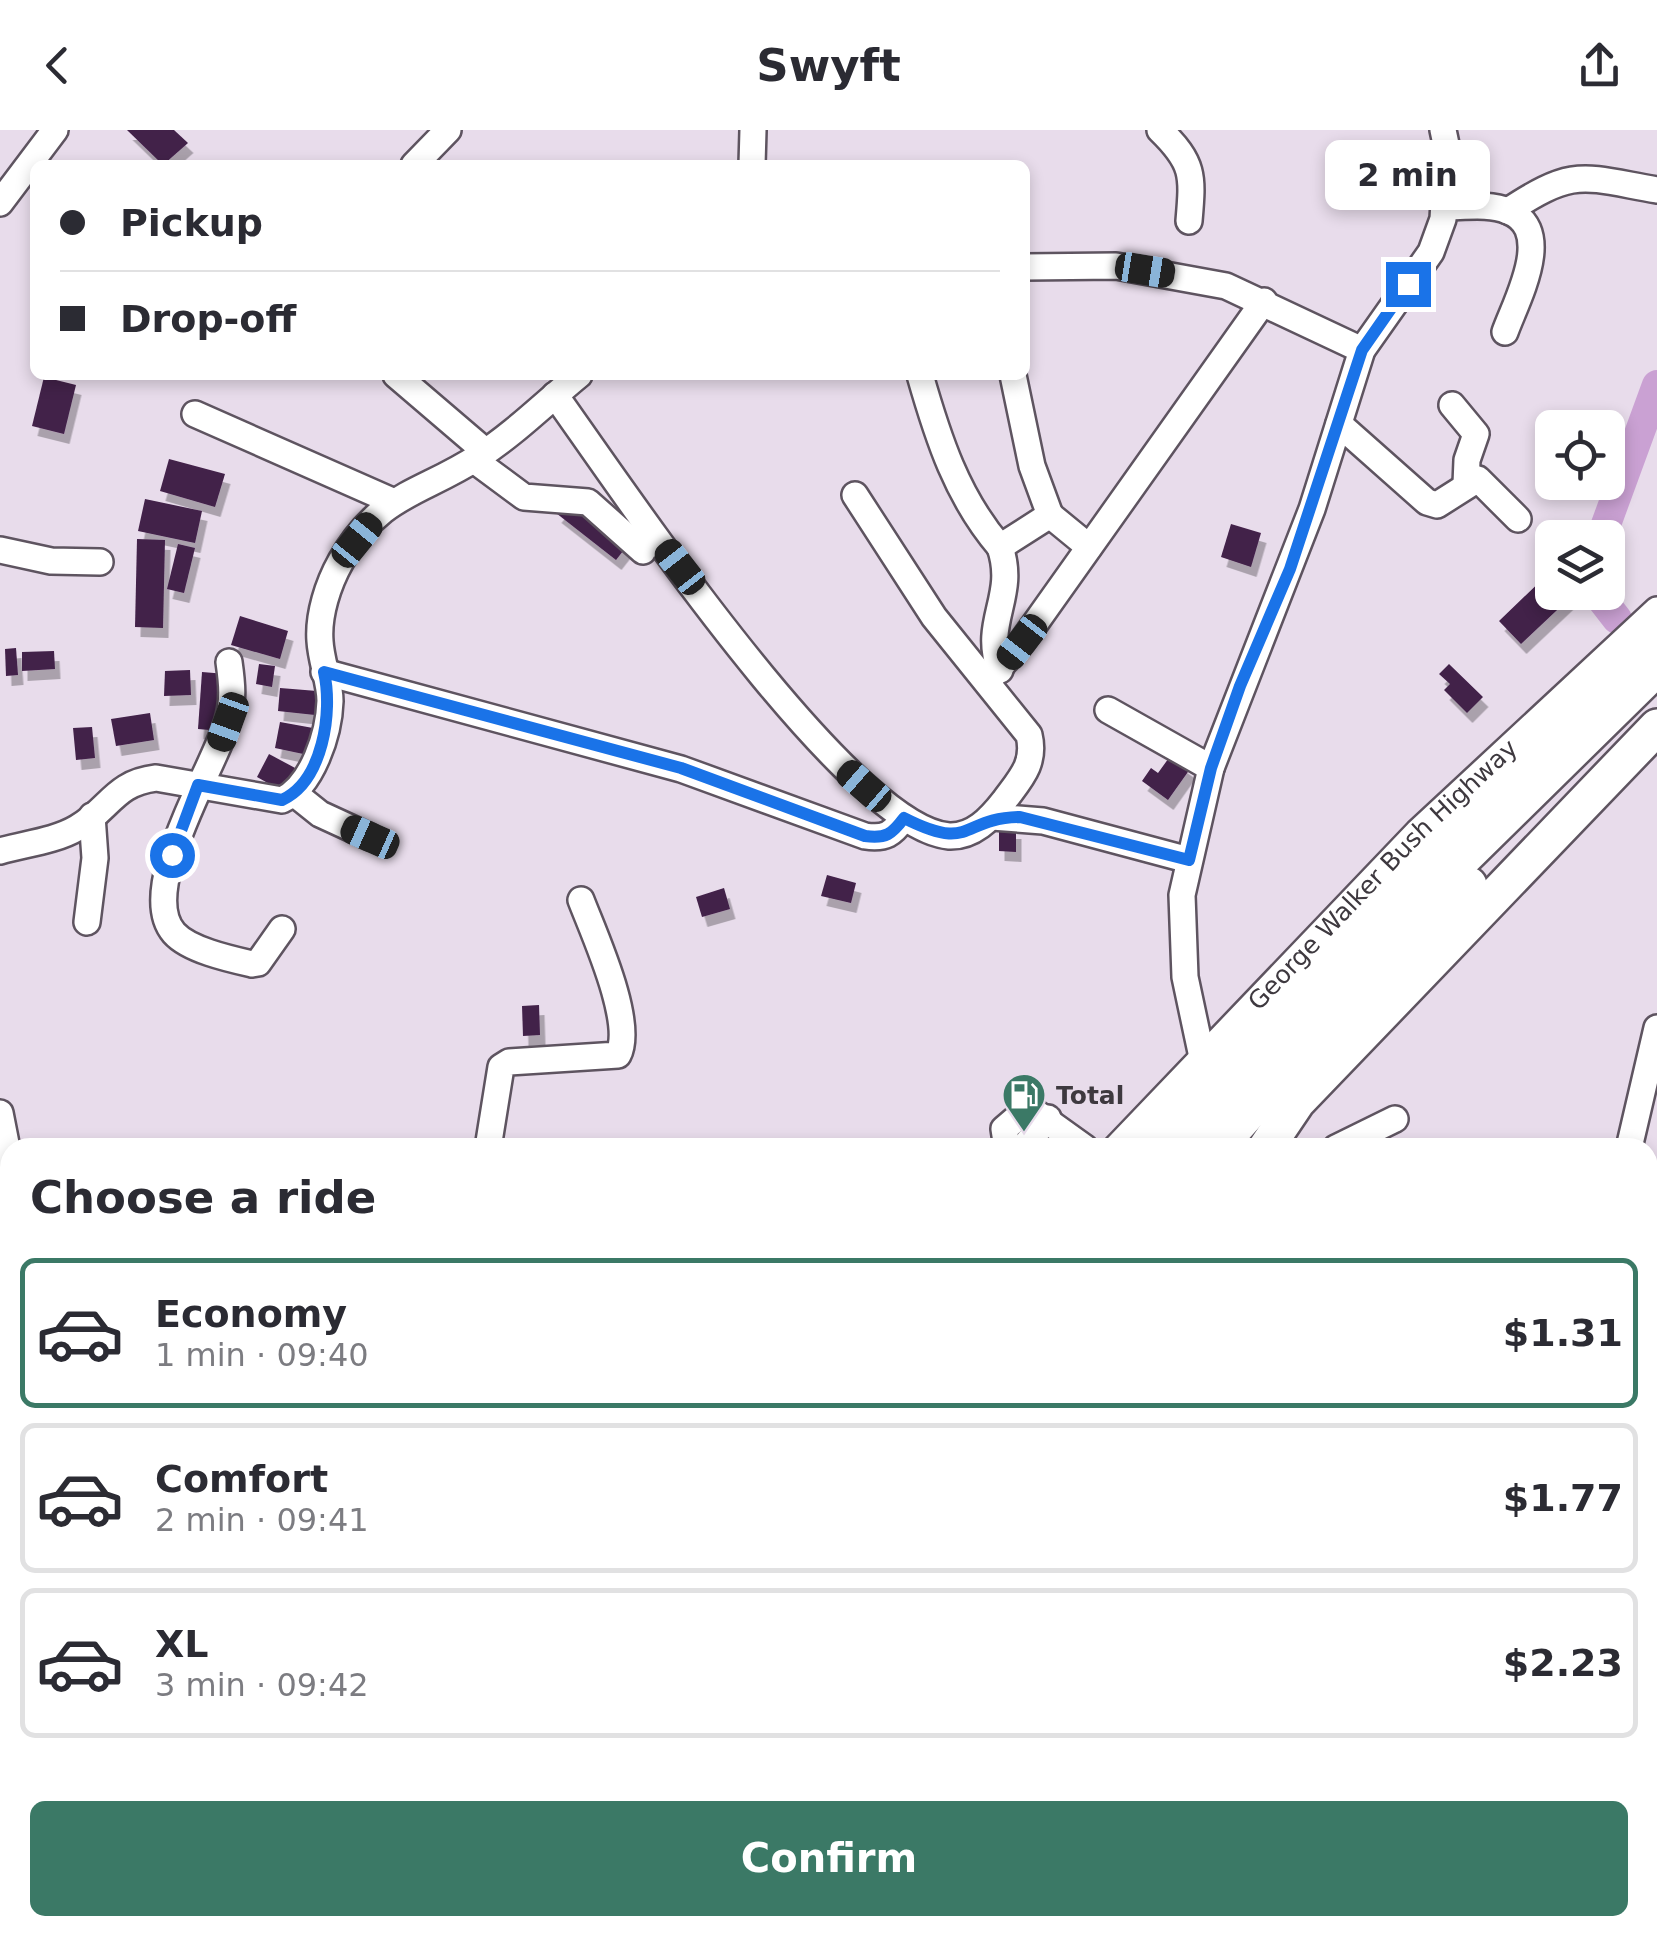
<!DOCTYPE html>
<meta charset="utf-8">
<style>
body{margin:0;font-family:"DejaVu Sans",sans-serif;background:#f2f2f3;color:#2b2b33;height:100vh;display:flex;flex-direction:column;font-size:38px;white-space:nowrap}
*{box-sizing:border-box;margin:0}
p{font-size:32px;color:#7c7c81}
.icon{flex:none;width:55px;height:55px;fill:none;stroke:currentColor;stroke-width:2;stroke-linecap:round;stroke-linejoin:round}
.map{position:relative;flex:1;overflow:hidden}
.sheet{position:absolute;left:0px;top:1008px;width:1658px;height:798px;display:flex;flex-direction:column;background:#fff;border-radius:30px 30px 0 0;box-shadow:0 5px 15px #0003}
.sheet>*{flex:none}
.guide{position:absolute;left:30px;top:30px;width:1000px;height:220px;border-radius:15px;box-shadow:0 5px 15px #0003;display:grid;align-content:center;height:220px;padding:0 30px;background:#fff}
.controls{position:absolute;left:1535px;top:280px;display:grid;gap:20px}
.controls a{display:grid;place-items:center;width:90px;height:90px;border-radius:15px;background:#fff;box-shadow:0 5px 15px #0003;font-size:50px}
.end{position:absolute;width:45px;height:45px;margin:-22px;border:12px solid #1a73e8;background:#fff;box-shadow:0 0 0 5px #fff}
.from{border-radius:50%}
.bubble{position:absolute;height:70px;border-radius:15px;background:#fff;box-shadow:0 5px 15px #0003;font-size:32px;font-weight:700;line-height:70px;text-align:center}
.car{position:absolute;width:30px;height:60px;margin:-30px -15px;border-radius:12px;box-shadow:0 0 8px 2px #0007;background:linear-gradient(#222 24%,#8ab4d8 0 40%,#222 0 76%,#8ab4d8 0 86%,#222 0)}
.guide b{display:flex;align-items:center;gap:35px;height:95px;font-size:38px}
.guide b+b{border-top:2px solid #e1e1e2}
.guide i{width:25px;height:25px;background:#2b2b33}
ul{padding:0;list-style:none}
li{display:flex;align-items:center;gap:30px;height:150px;margin:0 20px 15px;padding:0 10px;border:5px solid #e1e1e2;border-radius:15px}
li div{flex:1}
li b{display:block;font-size:38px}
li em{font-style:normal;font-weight:700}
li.current{border-color:#3b7966}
li>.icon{width:90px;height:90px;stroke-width:1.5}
h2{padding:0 30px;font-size:45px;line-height:120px}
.action{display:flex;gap:20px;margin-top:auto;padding:20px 30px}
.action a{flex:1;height:115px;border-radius:15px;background:#3b7966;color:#fff;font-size:40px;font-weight:700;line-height:115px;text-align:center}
header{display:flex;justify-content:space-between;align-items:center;height:130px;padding:0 30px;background:#fff;font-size:45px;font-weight:700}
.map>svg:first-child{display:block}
.green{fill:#d9bae0}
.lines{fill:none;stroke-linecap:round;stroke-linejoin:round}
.river{stroke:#caa1d3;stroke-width:30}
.building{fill:#422049;filter:url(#shadow)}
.minor-casing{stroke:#5e5460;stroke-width:30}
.highway-casing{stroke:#5e5460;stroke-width:40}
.minor{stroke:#fff;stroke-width:25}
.highway{stroke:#fff;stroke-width:35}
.route{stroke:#1a73e8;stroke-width:12}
.labels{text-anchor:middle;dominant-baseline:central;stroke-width:10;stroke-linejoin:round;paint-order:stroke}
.street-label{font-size:25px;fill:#3e393f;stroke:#e8dceb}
.poi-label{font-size:25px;font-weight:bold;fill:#3e393f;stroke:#e8dceb;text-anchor:start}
</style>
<header><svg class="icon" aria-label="back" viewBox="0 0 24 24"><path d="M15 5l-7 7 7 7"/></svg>Swyft<svg class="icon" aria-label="share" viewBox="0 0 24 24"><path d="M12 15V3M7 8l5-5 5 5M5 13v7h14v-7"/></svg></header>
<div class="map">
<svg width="1657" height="1804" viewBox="0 0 1657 1804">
<defs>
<filter id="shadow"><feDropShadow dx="5.5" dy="10" stdDeviation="0" flood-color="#0004"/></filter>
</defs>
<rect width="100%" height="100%" fill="#e8dceb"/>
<!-- green -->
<path class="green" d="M1648,1608l9,47v149h-585l20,-9h556z"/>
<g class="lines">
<!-- river -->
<g class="river">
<path d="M1601,408l56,-153"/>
<path d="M1596,462l21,27"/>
<path d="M1648,1143l9,-7"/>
<path d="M0,1549l10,12"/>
<path d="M22,1804l2,-9"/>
</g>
</g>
<!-- building -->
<g class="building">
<path d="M127,0h47l14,13 -25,22z"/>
<path d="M44,247l32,8 -12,49 -32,-8z"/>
<path d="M169,329l56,15 -10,33 -55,-16z"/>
<path d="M145,369l57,12 -7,32 -57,-12z"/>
<path d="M567,369l60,47 -11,14 -60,-47z"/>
<path d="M1231,394l30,9 -10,34 -30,-10z"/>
<path d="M137,409l28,1 -2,88 -28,-1z"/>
<path d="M178,414l17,4 -11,45 -17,-4z"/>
<path d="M1550,442l2,20 21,3 -52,49 -22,-23z"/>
<path d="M240,486l48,15 -8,28 -49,-14z"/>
<path d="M16,518l2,27 -12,1 -1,-27z"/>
<path d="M54,521l1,18 -33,2v-19z"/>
<path d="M259,534l16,2 -3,21 -16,-3z"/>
<path d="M1449,534l34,33 -16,16 -23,-23 6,-6 -11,-10z"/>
<path d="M190,540l1,25 -27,1 1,-25z"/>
<path d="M202,542l24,2 -5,57 -23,-2z"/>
<path d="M280,558l37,3 -2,24 -37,-4z"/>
<path d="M150,583l4,27 -38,6 -5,-27z"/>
<path d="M280,592l33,6 -5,27 -33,-7z"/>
<path d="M92,597l3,31 -19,2 -3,-32z"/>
<path d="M269,624l28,15 -13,23 -27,-15z"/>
<path d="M1171,625l19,14 -22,31 -26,-19 9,-13 7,5z"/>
<path d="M999,699h17v23l-17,-1z"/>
<path d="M827,745l29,8 -5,20 -30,-7z"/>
<path d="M724,758l6,21 -28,8 -6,-20z"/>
<path d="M539,875l1,30 -17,1 -1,-30z"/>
<path d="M0,1151h10v43l-10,-1z"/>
</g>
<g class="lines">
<defs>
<g id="minor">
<path d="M1160,0c34,33 33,45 29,91"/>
<path d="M414,35l34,-35"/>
<path d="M752,35l1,-35"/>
<path d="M0,73l55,-73"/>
<path d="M1444,77c20,0 46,-4 64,4 48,19 8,90 -3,121"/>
<path d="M1508,81c67,-44 74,-34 149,-21"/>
<path d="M1025,137l91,-1 110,20 136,64"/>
<path d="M396,245l90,77"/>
<path d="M920,245c18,63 37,122 80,172l50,-32 -18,-49 -19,-91"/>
<path d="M555,265c63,88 293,433 394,441 24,1 41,-17 55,-35 16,-22 32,-37 25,-66l-95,-118 -79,-122"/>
<path d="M1452,275l24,29 -9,26 -1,24"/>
<path d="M195,284l197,87"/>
<path d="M1339,294l88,78 10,3 41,-26 40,40"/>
<path d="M474,330l50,37 64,5 55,49"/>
<path d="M1050,385l39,32"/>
<path d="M0,420l51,11 49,1"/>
<path d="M229,532c3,21 5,39 -2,61 -13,45 -91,167 -53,210 15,17 56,26 78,31l6,-1 24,-34"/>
<path d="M1000,540c-18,-49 17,-73 0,-123"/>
<path d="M324,542l357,97 184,67c21,3 27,-2 39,-18"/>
<path d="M987,552l35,-40 242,-341"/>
<path d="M1108,580l103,58"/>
<path d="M295,664l25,20 50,23"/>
<path d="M992,687l51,4 146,39"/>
<path d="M0,721c24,-7 55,-10 77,-23 33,-19 37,-45 79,-50l126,22c30,-14 47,-66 48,-99 0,-19 -9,-40 -10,-60 -2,-26 8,-57 21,-80 39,-68 80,-67 137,-104 36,-23 68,-55 101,-82"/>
<path d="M87,792l8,-64 -3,-42"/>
<path d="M1202,927l-17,-80 -3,-82 29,-127 101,-259 50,-159 69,-98 12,-33 4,-70 -4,-19"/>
<path d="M0,983l10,51"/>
<path d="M488,1018l13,-81 8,-5 109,-7c17,-32 -24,-121 -37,-155"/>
<path d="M1007,1018l-3,-19 21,-18 7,-1 53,38"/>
<path d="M1023,1018l25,-30"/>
<path id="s1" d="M1116,1018l302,-316 239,-222"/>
<path d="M1336,1018l59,-29"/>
<path d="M1629,1018l28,-120"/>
<path d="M0,1118l10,1"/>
<path d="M428,1795l26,4 34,-4"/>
<path d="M304,1804l22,-9"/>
<path d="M355,1804l13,-9"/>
<path d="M598,1804l15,-9"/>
</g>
<g id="highway">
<path d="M1140,1018l256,-265 215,-208 46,-37"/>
<path d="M1177,1018l81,-88 399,-392"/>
<path d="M1217,1018l85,-95 167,-168"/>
<path d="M1266,1018l31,-46 360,-375"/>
<path d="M1648,1423l9,-4"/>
<path d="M1648,1452l9,-5"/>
<path d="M1648,1489l9,-4"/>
<path d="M1648,1529l9,-4"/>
<path d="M803,1795l4,9"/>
<path d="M1232,1795l23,9"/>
<path d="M674,1804l7,-9"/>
<path d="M868,1804l21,-9"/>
<path d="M962,1804l21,-9"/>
<path d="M1036,1804l30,-9"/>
<path d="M1441,1804l4,-9"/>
</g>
</defs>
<!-- minor casing -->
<use href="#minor" class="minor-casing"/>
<!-- highway casing -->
<use href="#highway" class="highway-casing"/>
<!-- minor -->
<use href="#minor" class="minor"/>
<!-- highway -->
<use href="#highway" class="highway"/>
</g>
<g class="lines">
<!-- route -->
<path class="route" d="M172,725l26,-70 84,15c41,-19 51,-88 42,-128l357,96 184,68c21,3 27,-2 39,-18 69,35 56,0 116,-1l169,43 22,-92 29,-82 50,-117 72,-219 46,-66"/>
</g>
<!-- icons -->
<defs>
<symbol id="fuel-pin" viewBox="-11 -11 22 30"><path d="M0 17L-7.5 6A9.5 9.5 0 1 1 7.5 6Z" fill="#3b7966" stroke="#e8dceb"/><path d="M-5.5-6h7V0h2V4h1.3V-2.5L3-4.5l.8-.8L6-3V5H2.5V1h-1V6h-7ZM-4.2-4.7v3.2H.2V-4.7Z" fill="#fff"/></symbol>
</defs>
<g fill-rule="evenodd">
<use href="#fuel-pin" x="999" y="940" width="50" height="68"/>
</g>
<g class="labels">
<!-- street labels -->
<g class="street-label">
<text stroke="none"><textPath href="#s1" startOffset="382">George Walker Bush Highway</textPath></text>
</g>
<!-- poi labels -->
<g class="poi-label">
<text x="1056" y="965">Total</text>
</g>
</g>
</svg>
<div class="controls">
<a><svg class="icon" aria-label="locate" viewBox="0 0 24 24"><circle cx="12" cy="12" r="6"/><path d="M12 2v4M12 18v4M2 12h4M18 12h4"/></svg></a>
<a><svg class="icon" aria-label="layers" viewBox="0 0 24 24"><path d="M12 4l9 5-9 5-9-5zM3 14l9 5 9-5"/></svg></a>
</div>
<i class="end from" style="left:172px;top:725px"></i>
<i class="end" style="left:1408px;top:154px"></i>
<div class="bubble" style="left:1325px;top:10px;width:165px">2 min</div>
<i class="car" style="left:1145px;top:140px;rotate:99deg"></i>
<i class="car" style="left:357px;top:410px;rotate:39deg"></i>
<i class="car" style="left:680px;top:437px;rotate:322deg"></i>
<i class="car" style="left:1022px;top:512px;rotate:218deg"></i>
<i class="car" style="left:228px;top:592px;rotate:200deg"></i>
<i class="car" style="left:864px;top:656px;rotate:311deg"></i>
<i class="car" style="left:370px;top:707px;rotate:294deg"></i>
<div class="guide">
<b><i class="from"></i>Pickup</b>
<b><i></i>Drop-off</b>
</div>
<section class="sheet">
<h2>Choose a ride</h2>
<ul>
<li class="current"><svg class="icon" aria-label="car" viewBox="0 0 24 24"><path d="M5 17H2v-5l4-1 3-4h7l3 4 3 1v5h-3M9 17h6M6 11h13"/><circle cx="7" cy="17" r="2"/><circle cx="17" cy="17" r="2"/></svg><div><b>Economy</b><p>1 min · 09:40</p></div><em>$1.31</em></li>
<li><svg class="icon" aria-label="car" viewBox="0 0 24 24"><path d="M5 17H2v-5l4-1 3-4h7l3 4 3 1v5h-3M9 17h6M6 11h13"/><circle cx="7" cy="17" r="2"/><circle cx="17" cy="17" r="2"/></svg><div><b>Comfort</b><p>2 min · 09:41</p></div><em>$1.77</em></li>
<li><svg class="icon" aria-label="car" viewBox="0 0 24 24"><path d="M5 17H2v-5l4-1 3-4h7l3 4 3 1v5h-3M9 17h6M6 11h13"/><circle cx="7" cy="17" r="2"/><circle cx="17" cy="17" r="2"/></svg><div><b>XL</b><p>3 min · 09:42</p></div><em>$2.23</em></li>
</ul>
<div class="action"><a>Confirm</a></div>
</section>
</div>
